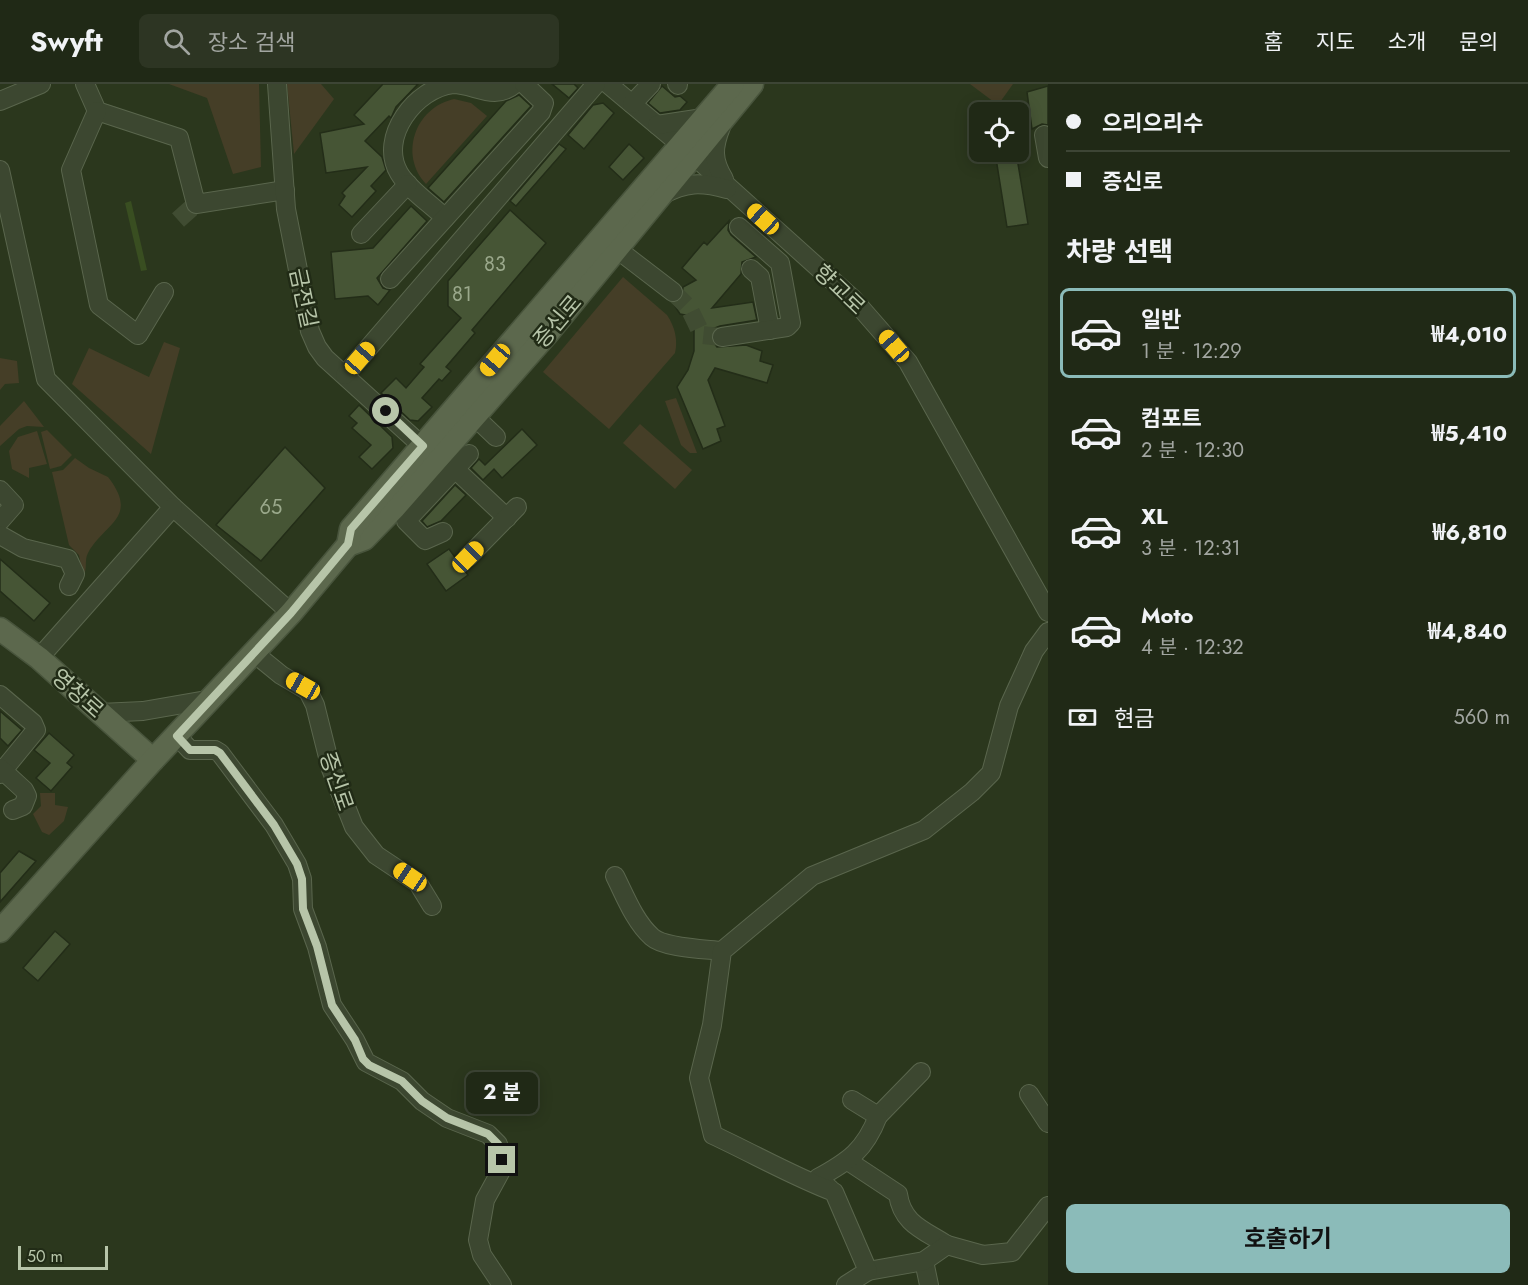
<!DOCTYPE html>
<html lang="ko">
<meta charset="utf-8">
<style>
body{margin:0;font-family:Jost,"Noto Sans KR",sans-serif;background:#2d3523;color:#f1f3f6;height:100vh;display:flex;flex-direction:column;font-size:22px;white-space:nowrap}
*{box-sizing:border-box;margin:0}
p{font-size:20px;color:#a2a6a1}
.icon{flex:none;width:33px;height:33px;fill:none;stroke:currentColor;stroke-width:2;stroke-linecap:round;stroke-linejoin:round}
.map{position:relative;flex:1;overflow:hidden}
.panel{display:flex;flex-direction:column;background:#202916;width:480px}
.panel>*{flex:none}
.top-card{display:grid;align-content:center;height:132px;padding:0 18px;background:#202916}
.buttons{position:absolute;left:969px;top:18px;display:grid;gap:12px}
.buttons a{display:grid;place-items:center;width:60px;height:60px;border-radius:9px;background:#202916;box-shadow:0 3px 15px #0003,0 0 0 2px #3d4535;font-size:30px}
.scale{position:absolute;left:18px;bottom:15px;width:90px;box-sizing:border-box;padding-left:6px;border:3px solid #b7c5a9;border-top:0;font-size:16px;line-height:21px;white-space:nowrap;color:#b7c5a9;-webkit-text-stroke:4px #212b16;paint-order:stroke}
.end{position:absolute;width:27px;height:27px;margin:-14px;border:8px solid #b7c5a9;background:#111;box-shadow:0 0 0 3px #111}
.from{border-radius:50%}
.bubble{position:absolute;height:42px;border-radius:9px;background:#202916;box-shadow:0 3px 15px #0003,0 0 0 2px #3d4535;font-size:20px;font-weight:700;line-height:42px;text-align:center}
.car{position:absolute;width:18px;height:36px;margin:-18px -9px;border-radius:8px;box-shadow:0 0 4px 2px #0007;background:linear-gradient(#f5c518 24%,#345 0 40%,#f5c518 0 76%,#345 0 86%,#f5c518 0)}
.top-card b{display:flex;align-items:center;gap:21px;height:57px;font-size:22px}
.top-card b+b{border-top:2px solid #3d4535}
.top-card i{width:15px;height:15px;background:#f1f3f6}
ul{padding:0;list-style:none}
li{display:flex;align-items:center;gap:18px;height:90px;margin:0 12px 9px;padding:0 6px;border:3px solid transparent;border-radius:9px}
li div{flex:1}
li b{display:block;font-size:22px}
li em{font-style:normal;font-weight:700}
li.on{border-color:#8bbbb9}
li>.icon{width:54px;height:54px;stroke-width:1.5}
h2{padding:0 18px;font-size:27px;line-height:72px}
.pay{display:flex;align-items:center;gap:15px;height:66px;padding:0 18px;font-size:22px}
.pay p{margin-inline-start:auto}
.cta{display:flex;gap:12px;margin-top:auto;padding:12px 18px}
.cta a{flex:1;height:69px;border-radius:9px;background:#8bbbb9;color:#111;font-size:24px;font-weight:700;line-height:69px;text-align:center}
header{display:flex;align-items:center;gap:36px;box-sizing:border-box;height:84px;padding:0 30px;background:#202916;border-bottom:2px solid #3d4535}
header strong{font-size:28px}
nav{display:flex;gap:33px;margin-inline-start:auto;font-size:21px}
.search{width:420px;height:54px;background:#2d3523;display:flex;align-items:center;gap:15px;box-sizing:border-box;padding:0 21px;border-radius:9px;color:#a2a6a1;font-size:22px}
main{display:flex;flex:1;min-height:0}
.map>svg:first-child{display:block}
.green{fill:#453e27}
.water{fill:#394e21}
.building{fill:#465535;stroke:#232d18;stroke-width:1.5}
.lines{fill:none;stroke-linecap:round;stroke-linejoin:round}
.minor-tunnel{stroke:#404c32;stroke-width:18;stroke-dasharray:18 9;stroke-linecap:butt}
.minor-casing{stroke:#5a664d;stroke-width:20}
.major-casing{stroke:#48543c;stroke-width:25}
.minor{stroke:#3c4730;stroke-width:18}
.major{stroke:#5c684d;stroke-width:22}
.route{stroke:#b7c5a9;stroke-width:8}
.labels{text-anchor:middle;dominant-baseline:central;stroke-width:5;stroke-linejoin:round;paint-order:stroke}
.number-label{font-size:20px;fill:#9ba98c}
.street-label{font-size:22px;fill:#b7c5a9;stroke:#212b16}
</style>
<header>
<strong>Swyft</strong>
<div class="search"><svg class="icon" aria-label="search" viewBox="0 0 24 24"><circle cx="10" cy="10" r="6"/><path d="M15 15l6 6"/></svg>장소 검색</div>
<nav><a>홈</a><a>지도</a><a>소개</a><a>문의</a></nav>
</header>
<main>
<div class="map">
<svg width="1048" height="1201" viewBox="0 0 1048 1201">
<rect width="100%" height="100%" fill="#2b371d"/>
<!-- green -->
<g class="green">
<path d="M169,0h90l2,83 -28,7 -26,-76z"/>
<path d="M287,0h34l13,15 -40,55z"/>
<path d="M970,0h43l-15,21z"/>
<path d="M454,15l17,4 16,13 -61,68c-27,-28 -12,-76 28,-85z"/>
<path d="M623,193l44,38c8,12 11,25 8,38l-66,76 -66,-57z"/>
<path d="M164,258l16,6 -29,106 -79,-70 17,-36 60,29z"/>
<path d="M0,274l17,3 2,22 -14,1 -5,6z"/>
<path d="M676,314l21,55h-7l-9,-8 -16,-44z"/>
<path d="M24,317l20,26 -17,-1 -8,3 -19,17v-20z"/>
<path d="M640,340l52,46 -17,19 -52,-46z"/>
<path d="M47,346l25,25 -11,11 -11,3 -9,-37z"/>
<path d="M37,347l10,33 -18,4v10l-17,-9 -3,-18 9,-14z"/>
<path d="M75,374l14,10 19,9c32,41 -4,46 -20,76 -4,7 0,16 -5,23l-4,-21 -10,-10 -17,-73 11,-2z"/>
<path d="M40,709h15v12l13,2 -4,14 -15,14 -7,-3 -9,-18 8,-8z"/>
</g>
<!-- water -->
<path class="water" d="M131,117l16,69 -6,1 -16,-68z"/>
<!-- building -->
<g class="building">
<path d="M383,0h35l-22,23 -5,11 -2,-2 -24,25 17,16 4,13 -15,16 5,5 -24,26 -13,-12 6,-9 -3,-3 25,-26 -41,6 -6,-40 44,-9 -10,-9z"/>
<path d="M552,0h22l4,4 -9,10z"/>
<path d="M662,2l13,11 5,-1 7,6 -7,8 -20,3 -12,-10z"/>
<path d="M1048,2v39l-6,-1 -10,5 -5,-37z"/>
<path d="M519,11l12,11 -87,96 -16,-14 78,-87z"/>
<path d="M603,19l11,10 -30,36 -16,-14 25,-30z"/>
<path d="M559,60l7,5 -50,57 -6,-5z"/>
<path d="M629,60l15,14 -21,22 -14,-13z"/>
<path d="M995,68h21l12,72 -21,3z"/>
<path d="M411,122l16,15 -50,57 6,10 7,2 -12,15 -10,-9 -33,3 -4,-47 42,-4z"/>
<path d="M510,126l36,33 -74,87 3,3 -29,34 5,4 -9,10 -3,-2 -17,19 10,9 -14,14 -8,-1 -29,-27 15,-15 10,10 18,-21 -4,-3 41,-46 -13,-12v-25z"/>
<path d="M729,137l-1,9 3,5 25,22 -14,5 -1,12 -29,34 41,-6 4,18 -37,6 -13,5 5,2 -1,6 6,8 29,-2 16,6 -2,10 13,4 -6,18 -52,-15 -7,12 17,46 -8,3 4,12 -18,8 -26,-62 11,-17 6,-19v-23l-4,-12 -10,-2 -7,-11 9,-5 1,-11 13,-7 -14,-12 22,-26 3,3z"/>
<path d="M359,321l33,32 1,11 -21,21 -13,-12 12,-12 -19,-17 5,-5 -8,-7z"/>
<path d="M522,345l15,16 -35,33 -8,-9 -11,11 -12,-12 8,-9 6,6z"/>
<path d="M285,363l40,41 -64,73 -45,-36z"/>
<path d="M455,401l11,10 -25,26 -14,6 -5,-6z"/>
<path d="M449,465l19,26 -22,16 -19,-27z"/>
<path d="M0,475l50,44 -16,18 -34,-30z"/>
<path d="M0,627l22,19 -14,16 -8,-8z"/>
<path d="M49,649l25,22 -7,8 5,4 -21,24 -15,-13 14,-15 -16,-13z"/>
<path d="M19,767l17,10 -36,41v-29z"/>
<path d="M55,847l15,13 -32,37 -15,-13z"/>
</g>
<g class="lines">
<!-- minor-tunnel -->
<g class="minor-tunnel">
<path d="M178,136l18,-16"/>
<path d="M673,208l16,16 13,27 20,2"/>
</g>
<defs>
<g id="minor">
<path d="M85,0l12,27 82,27 17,66 89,-14"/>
<path d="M277,0l9,125 24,122 7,16 8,11 106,96"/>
<path d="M608,0l85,71 160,144 55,63 140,250"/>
<path d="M677,0l1,1"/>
<path d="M0,17l41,-17"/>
<path d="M632,20l19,-20"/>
<path d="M97,27l-26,59 28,135 39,30 26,-43"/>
<path d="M657,41l46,-7"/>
<path d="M721,43c-8,20 -9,33 3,52"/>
<path d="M1044,51l4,23"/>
<path d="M0,86l46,209 127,128 118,106"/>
<path d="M662,111c24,-13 39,-13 65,-6"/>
<path d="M445,134c-14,-14 -36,-28 -46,-45 -21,-36 17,-85 54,-89 22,0 41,18 62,0"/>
<path d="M361,150l47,-50"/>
<path d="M617,165l56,43"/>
<path d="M751,185l9,8 10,53"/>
<path d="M390,195l151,-167 3,-9 -20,-19"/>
<path d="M722,253l65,-10 4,-4 -11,-60 -41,-36"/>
<path d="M345,291l251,-291"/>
<path d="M474,332l22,21"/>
<path d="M455,385l52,49"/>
<path d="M0,406l14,15 -14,16"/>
<path d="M443,448l-18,8 -19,-19 63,-67"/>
<path d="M0,451l23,13 45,11 7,15 -6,12"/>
<path d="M468,473l49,-50"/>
<path d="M254,569l27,22 27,16 7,14 16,64 23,58 22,28 42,28 14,23"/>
<path d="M39,574l134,-151"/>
<path d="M0,611l33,28 3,7 -36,44"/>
<path d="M100,629l43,-2 69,-12"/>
<path d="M177,652l13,14h25l5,3 54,72 23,39 5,15 1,30 14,38 15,58 23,35 11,22 36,19 20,20 25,17 41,16 10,10 5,23 -18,33 -7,40 4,15 20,30"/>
<path d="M0,684l24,22 3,6 -4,10 -10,4"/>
<path d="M615,792c10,20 20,46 37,61 12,11 53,12 70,14"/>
<path d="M1029,1010l19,29"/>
<path d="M878,1032l43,-44"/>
<path d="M848,1077l50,33c4,30 26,36 49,51"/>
<path d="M830,1105l-12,-11c31,-17 47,-28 60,-62l-26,-16"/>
<path d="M924,1177l5,24"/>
<path d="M868,1187l56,-10 23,-16 36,10 29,-3 36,-46"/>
<path d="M846,1201l22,-14 -34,-79c-42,-16 -80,-38 -121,-57l-14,-57 13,-53 10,-74 90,-75 112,-46 48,-38 19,-19 18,-67 25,-55 14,-19"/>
</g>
<g id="major">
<path d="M348,461l16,-6 31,-32 152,-173 205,-250"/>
<path d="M0,545l39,29 114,102"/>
<path d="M0,847l153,-171 138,-147 57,-68 3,-16 382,-445"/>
</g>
</defs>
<!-- minor casing -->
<use href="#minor" class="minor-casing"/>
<!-- major casing -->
<use href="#major" class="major-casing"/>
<!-- minor -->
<use href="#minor" class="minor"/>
<!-- major -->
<use href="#major" class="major"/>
</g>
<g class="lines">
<!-- route -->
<path class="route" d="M386,327l37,35 -72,83 -3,15 -57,69 -114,123 13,14h25l5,3 54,72 23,39 5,15 1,30 14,37 15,59 23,35 8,19 6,6 33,16 20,20 25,17 41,16 10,10 4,16"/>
</g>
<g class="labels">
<!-- number labels -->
<g class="number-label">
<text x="495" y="180">83</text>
<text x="462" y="210">81</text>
<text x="271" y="423">65</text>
</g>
<!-- street labels -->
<g class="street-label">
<text transform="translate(840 205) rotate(44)">향교로</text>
<text transform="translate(304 214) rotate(78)">금전길</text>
<text transform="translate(557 237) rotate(-50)">증신로</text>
<text transform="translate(78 609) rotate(42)">영창로</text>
<text transform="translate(337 697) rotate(71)">증신로</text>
</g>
</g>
</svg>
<div class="buttons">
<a><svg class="icon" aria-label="locate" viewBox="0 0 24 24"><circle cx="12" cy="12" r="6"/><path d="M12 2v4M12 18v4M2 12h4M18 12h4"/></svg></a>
</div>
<div class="scale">50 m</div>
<i class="end from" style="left:386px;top:327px"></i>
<i class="end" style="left:502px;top:1076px"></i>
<div class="bubble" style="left:466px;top:988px;width:72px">2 분</div>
<i class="car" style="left:763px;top:135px;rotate:312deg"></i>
<i class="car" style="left:894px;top:262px;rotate:319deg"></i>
<i class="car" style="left:360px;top:274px;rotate:41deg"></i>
<i class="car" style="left:495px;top:276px;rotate:220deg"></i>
<i class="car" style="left:468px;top:473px;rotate:45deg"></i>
<i class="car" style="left:303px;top:602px;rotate:299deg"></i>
<i class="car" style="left:410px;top:793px;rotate:304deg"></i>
</div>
<section class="panel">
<div class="top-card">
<b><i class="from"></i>으리으리수</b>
<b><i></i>증신로</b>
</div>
<h2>차량 선택</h2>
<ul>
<li class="on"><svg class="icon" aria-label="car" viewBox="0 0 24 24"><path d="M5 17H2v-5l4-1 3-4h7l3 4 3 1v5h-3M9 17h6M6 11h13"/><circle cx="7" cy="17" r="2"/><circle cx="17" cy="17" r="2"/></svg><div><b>일반</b><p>1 분 · 12:29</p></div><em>₩4,010</em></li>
<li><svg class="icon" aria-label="car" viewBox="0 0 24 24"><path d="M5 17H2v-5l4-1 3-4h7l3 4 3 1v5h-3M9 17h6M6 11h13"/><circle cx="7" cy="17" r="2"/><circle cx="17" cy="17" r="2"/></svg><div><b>컴포트</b><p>2 분 · 12:30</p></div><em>₩5,410</em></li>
<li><svg class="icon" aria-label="car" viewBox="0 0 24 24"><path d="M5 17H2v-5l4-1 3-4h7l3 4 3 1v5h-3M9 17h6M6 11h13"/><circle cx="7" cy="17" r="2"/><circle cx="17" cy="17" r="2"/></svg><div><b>XL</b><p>3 분 · 12:31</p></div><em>₩6,810</em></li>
<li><svg class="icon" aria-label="car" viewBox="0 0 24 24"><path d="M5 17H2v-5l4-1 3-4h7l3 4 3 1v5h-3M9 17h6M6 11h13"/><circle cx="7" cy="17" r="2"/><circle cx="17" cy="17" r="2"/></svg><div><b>Moto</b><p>4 분 · 12:32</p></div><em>₩4,840</em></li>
</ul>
<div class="pay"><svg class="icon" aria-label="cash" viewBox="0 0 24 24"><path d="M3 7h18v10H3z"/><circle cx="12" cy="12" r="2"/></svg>현금<p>560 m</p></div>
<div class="cta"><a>호출하기</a></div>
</section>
</main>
